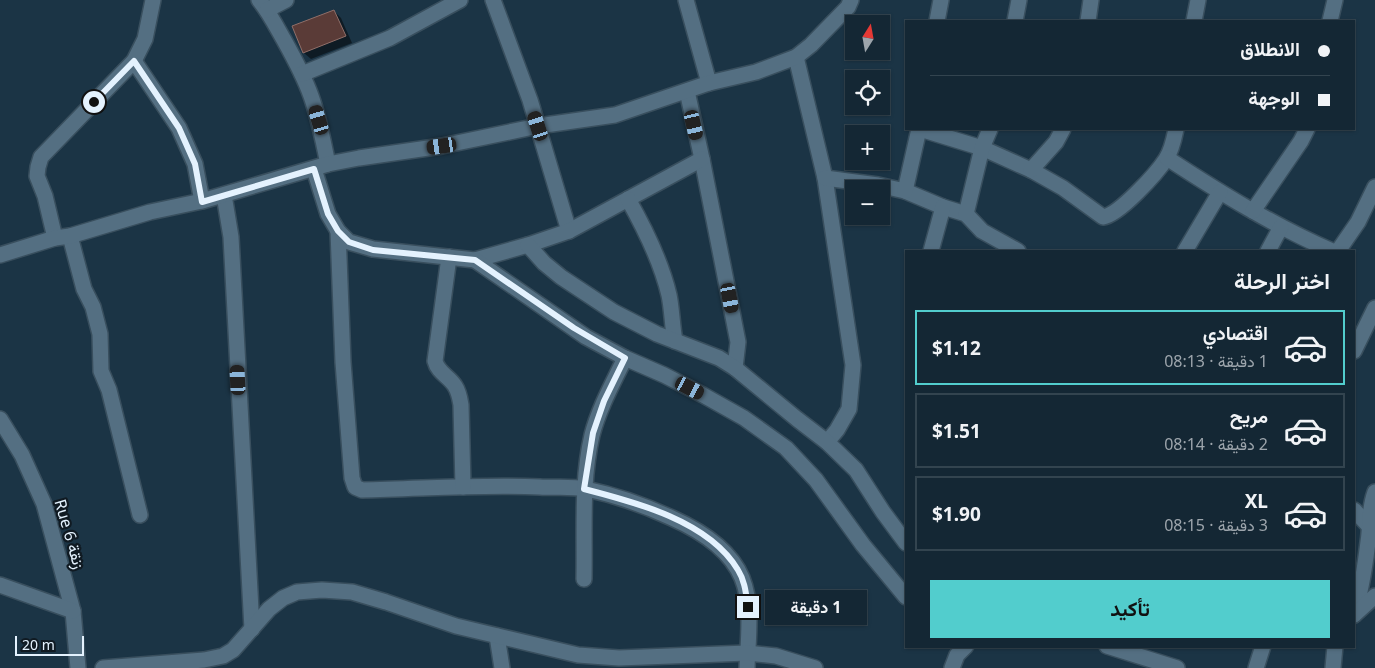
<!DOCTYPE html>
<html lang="ar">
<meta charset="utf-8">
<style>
body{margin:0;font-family:"Noto Sans",Vazirmatn,sans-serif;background:#213340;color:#f1f3f6;direction:rtl;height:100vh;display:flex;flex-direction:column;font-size:19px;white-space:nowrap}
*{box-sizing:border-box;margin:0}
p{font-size:16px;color:#9da5ac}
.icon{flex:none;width:28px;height:28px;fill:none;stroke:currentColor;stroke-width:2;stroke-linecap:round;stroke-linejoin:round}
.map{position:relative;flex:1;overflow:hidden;direction:ltr}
.details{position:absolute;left:905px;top:250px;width:450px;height:398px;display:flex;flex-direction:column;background:#142734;border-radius:0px;box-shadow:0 1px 4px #0004,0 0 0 1px #33444f;direction:rtl}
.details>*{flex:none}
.hud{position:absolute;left:905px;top:20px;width:450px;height:110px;border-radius:0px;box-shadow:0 1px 4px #0004,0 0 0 1px #33444f;direction:rtl;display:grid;align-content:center;height:110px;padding:0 25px;background:#142734}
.needle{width:32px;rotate:11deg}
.controls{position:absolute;left:845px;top:15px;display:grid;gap:10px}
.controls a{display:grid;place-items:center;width:45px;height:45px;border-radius:0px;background:#142734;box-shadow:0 1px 4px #0004,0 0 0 1px #33444f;font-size:25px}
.scale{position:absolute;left:15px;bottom:12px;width:69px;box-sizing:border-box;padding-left:5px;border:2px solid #e4f2fe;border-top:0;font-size:14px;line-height:18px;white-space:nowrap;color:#e4f2fe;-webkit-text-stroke:4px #101a22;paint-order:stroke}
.end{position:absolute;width:22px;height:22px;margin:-11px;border:6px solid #e4f2fe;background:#111;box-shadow:0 0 0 2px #111}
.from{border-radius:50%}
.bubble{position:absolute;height:35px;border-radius:0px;background:#142734;box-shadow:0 1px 4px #0004,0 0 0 1px #33444f;font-size:16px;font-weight:700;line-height:35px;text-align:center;direction:rtl}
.car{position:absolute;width:15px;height:30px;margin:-15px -8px;border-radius:6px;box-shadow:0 0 4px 1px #0007;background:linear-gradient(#222 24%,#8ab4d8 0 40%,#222 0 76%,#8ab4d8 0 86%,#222 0)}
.hud b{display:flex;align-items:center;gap:18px;height:48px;font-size:19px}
.hud b+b{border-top:1px solid #33444f}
.hud i{width:12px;height:12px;background:#f1f3f6}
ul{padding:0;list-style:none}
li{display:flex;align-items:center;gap:15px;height:75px;margin:0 10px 8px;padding:0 15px;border:2px solid #33444f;border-radius:0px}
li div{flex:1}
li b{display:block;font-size:19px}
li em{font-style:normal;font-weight:700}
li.active{border-color:#52cdcd}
li>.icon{width:45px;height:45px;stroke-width:1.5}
h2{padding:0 25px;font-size:22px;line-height:60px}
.primary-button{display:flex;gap:10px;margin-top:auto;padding:10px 25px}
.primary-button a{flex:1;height:58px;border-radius:0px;background:#52cdcd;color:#111;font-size:20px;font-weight:700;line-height:58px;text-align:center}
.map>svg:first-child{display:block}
.shadow{fill:#0007}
.building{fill:#5a3b37;stroke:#906f69}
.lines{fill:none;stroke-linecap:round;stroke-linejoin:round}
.street-casing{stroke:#394f5e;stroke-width:18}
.secondary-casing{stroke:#394f5e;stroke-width:18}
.street{stroke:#546f82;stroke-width:15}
.secondary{stroke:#546f82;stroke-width:15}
.route{stroke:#e4f2fe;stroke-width:6}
.labels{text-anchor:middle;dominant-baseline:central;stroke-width:4.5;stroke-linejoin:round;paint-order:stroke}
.street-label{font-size:16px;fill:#e4f2fe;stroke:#101a22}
</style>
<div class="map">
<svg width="1375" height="668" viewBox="0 0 1375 668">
<rect width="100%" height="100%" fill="#1b3445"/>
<!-- shadow -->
<path class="shadow" d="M334,11l7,7 11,25 -41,16 -7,-6 -10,-27z"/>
<!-- building -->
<path class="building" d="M334,10l12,26 -43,17 -11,-27z"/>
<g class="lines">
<defs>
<g id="street">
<path d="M259,0c10,12 17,26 25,40 10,18 20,36 27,56 8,22 12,45 17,68"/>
<path d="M493,0l37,100 39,131"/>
<path d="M686,0l23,83"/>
<path d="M267,10l19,-10"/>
<path d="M937,21l4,-21"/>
<path d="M1015,21l4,-21"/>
<path d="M1088,21l3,-21"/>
<path d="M1194,21l4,-21"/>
<path d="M1330,21l5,-21"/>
<path d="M796,57l29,121 28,187 -4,44 -12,21 -10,12"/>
<path d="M134,61l45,67 16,36 7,37"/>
<path d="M302,74l88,-36 70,-38"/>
<path d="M687,91l15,68 36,183 -3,26"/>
<path d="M920,129l62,19 49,22 32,18 40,29c16,-2 54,-44 63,-58 6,-9 8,-20 10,-30"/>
<path d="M1167,158c52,34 107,68 165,93"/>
<path d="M314,169l14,45 10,17 11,11 24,7 102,11 53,-15 41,-14 133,-72"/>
<path d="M1031,170l25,-28 7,-13"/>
<path d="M825,178l53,7 27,6 38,16 23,7 16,17 36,20"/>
<path d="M905,191l14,-62"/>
<path d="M224,195l7,42 21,392"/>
<path d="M628,199c17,30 33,62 41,96 3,14 3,30 6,46"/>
<path d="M1253,211l48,-70 6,-12"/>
<path d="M966,214l16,-66 8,-19"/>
<path d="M338,231l5,131 9,116 3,9 7,3c60,-1 119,-6 178,-3 15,1 31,-1 46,2 29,6 58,16 86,29 27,12 58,31 70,60 11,27 6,61 5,90"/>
<path d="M70,236l14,53 9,18 7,27 1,37 8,19 31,125"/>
<path d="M55,238l-10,-42 -8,-20 1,-9 3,-10 93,-96 11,-22 8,-39"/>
<path d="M528,245l16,18 17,14 53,35 43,22 62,24 16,10 62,51 30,23 29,28 27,42 23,31"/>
<path d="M931,251l12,-44"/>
<path d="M1185,251l35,-59"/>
<path d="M1268,251l13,-24"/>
<path d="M1338,251l20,-29 17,-35"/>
<path d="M449,257l-14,104c3,12 14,15 20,25 4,6 5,13 6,19l2,82"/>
<path d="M475,260l111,77 39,21 39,17 39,20 41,23 42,30 30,32 47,65 43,52"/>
<path d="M1354,351l21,-43"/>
<path d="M0,419l22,36 22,49 29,107 5,57"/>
<path d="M1354,510l15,16 5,1"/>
<path d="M584,579c1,-48 -3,-97 8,-144 7,-27 21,-52 33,-77"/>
<path d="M0,585l73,26"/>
<path d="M1354,615c7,-23 11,-49 14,-73 3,-19 0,-31 7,-50"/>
<path d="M1354,615l21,-19"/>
<path d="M497,636l5,32"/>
<path d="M1107,646l70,22"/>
<path d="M103,668l101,-8 19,-4 10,-6 36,-41 14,-11 14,-6 25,-2 30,2 34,10 70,24 122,29 41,3 128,-5 29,3 39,12"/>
<path d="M952,668l5,-13 9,-9"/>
<path d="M1256,668l7,-22"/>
<path d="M1333,668l2,-22"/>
</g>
<path id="secondary" d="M0,255l55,-17 15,-2 80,-24 52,-11 126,-37 31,-6 83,-12 96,-20 77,-11 94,-32 47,-11 40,-15 15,-12 37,-38 3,-7"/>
</defs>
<!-- street casing -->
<use href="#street" class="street-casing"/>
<!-- secondary casing -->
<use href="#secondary" class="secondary-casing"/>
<!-- street -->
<use href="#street" class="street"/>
<!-- secondary -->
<use href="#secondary" class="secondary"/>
</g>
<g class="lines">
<!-- route -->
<path class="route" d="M94,102l40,-41 45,67 16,36 7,38 112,-33 14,45 10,17 11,11 24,8 102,10 99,68 51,30 -21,43 -11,32 -9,56c51,13 125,32 154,81 7,11 8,24 10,37"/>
</g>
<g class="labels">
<!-- street labels -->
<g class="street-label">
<text transform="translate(70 534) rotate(74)">Rue 6 زنقة</text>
</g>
</g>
</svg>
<div class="controls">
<a><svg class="needle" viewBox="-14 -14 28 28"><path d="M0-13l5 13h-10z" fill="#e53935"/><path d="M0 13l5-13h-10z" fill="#9da5ac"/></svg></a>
<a><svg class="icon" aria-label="locate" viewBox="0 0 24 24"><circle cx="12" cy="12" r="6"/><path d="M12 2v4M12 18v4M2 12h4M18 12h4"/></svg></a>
<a>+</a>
<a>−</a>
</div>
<div class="scale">20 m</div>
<i class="end from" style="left:94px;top:102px"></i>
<i class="end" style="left:748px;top:607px"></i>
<div class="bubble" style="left:765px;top:590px;width:102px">1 دقيقة</div>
<i class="car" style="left:319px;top:120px;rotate:343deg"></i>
<i class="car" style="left:694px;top:125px;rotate:167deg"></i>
<i class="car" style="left:538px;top:126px;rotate:342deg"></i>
<i class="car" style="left:442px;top:146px;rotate:262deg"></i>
<i class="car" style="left:730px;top:298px;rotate:169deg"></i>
<i class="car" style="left:238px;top:380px;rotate:357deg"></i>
<i class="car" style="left:690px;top:388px;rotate:117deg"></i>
<div class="hud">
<b><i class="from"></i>الانطلاق</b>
<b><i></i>الوجهة</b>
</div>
<section class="details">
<h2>اختر الرحلة</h2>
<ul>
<li class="active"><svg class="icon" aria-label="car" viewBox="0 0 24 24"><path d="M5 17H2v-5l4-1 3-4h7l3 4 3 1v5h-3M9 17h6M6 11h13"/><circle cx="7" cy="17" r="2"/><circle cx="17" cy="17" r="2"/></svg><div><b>اقتصادي</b><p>1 دقيقة · 08:13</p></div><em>$1.12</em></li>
<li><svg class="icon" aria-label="car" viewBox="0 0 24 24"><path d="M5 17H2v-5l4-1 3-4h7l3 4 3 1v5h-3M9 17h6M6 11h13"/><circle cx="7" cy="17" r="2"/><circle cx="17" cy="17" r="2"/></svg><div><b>مريح</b><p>2 دقيقة · 08:14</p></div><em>$1.51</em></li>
<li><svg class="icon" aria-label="car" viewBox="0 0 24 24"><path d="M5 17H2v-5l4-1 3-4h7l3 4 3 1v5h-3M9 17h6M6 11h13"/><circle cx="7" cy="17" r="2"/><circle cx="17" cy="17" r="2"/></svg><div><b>XL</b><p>3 دقيقة · 08:15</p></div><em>$1.90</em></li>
</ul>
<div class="primary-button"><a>تأكيد</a></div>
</section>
</div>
